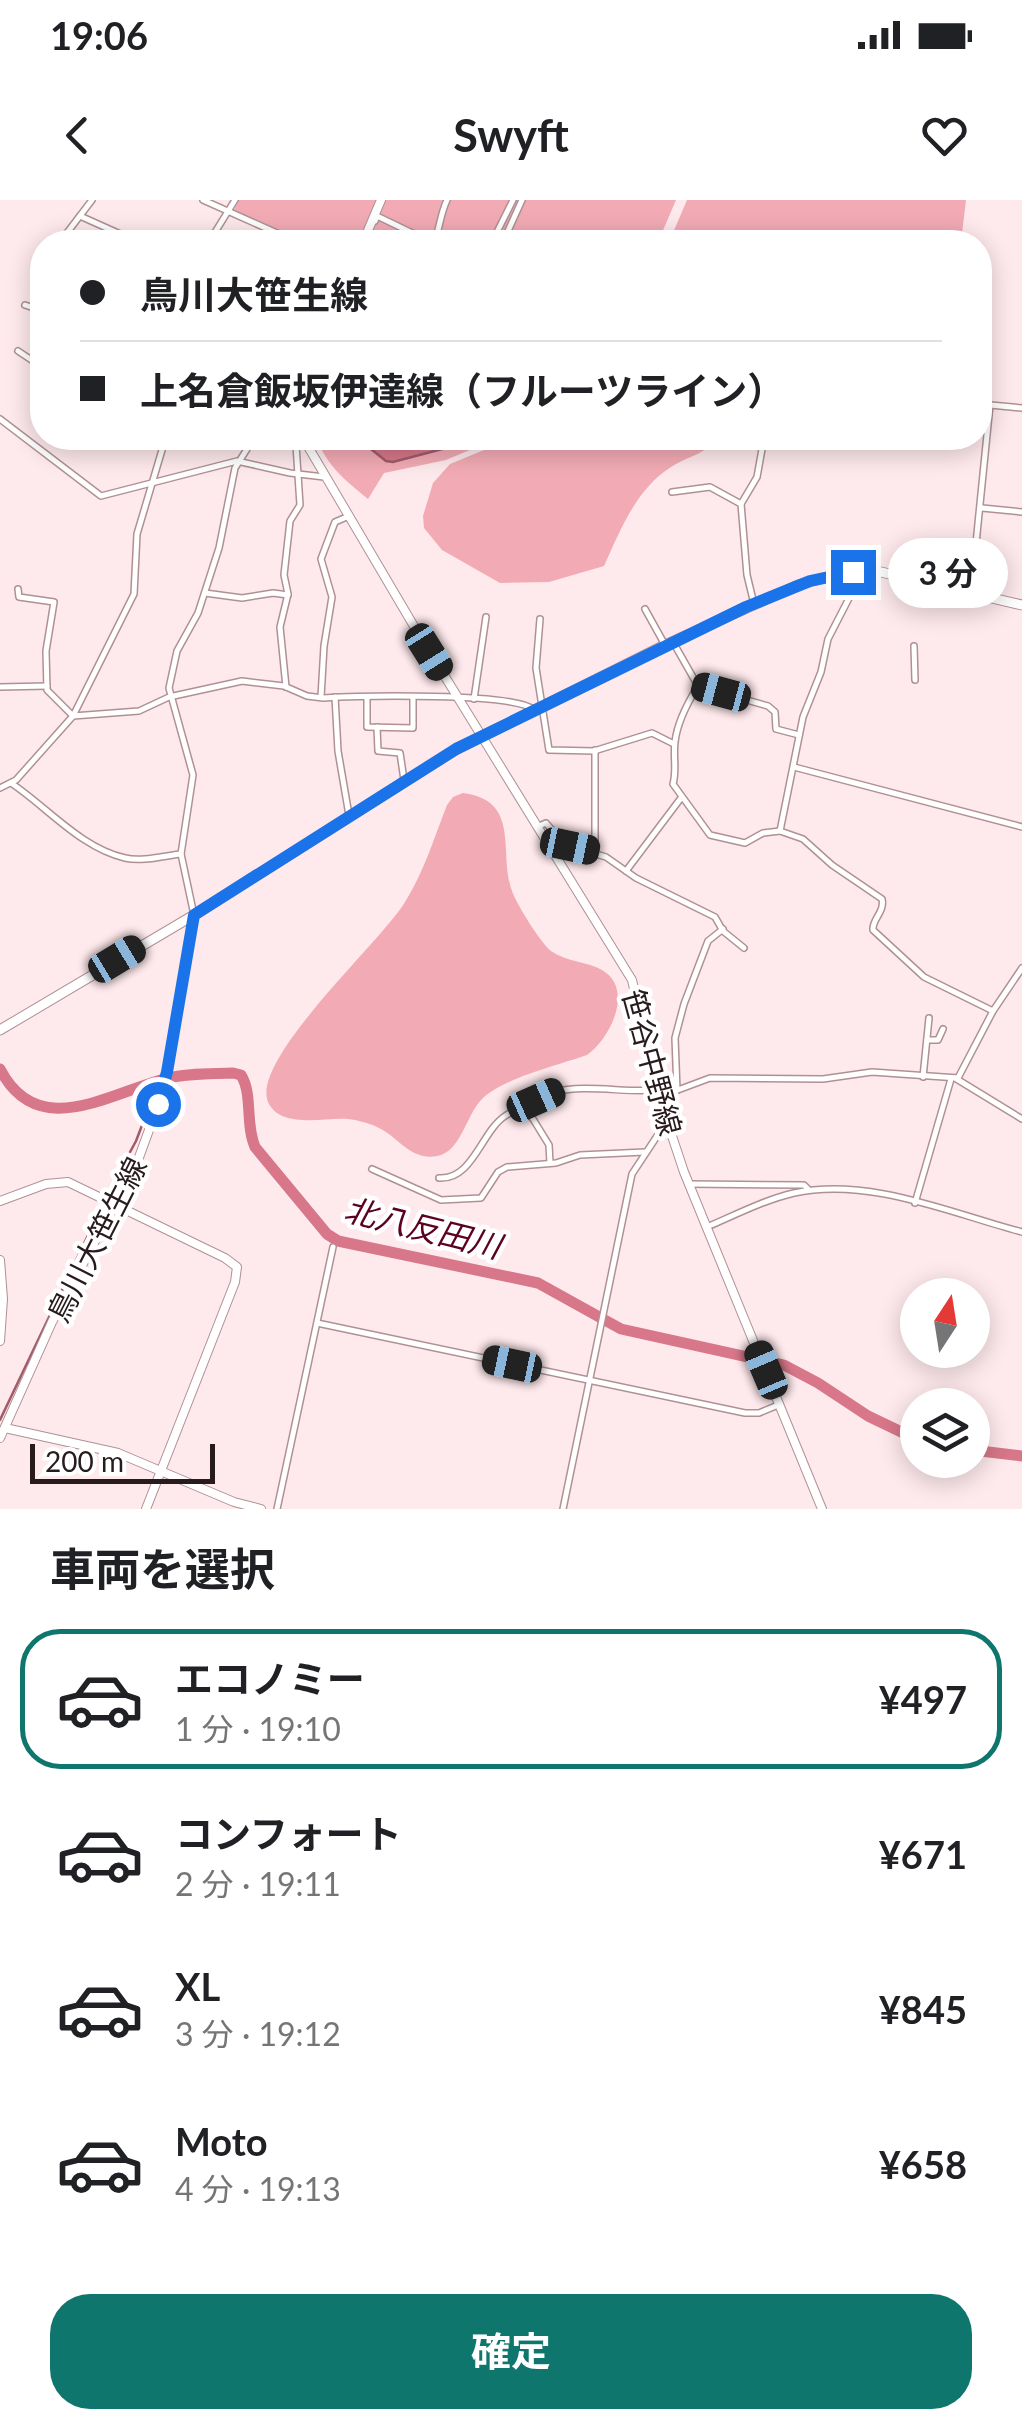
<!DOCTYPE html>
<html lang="ja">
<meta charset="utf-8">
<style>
body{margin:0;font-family:Lato,"Noto Sans JP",sans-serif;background:#f2f2f2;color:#202124;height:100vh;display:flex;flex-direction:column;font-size:38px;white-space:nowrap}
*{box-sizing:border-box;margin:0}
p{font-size:32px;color:#757577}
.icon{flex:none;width:55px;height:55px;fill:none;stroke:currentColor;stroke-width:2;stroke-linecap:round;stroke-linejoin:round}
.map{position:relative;height:1309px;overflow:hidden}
.details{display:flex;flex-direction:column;background:#fff;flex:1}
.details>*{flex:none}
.top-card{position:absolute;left:30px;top:30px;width:962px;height:220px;border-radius:40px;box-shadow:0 5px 25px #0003;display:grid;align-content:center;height:220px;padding:0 50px;background:#fff}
.needle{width:65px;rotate:12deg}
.controls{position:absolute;left:900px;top:1078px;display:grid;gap:20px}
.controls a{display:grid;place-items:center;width:90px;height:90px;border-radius:50%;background:#fff;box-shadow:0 5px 25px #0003;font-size:50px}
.scale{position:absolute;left:30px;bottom:25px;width:185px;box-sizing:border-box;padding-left:10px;border:5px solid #271b1d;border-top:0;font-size:28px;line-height:35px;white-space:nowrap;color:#271b1d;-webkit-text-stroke:8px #fff;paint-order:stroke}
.end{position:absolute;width:45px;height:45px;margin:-22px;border:12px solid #1a73e8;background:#fff;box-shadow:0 0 0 5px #fff}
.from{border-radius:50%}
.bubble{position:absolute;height:70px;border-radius:35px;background:#fff;box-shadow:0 5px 25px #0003;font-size:32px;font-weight:700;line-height:70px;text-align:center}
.car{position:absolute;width:30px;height:60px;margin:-30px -15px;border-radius:12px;box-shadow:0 0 8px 2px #0007;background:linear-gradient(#222 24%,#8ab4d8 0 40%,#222 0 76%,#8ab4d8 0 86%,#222 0)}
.top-card b{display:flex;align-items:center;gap:35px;height:95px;font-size:38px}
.top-card b+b{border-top:2px solid #e0e0e0}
.top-card i{width:25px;height:25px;background:#202124}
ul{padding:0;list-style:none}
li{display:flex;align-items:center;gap:30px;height:140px;margin:0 20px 15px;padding:0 30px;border:5px solid transparent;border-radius:40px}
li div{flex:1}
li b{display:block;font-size:38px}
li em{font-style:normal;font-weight:700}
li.current{border-color:#0f766e}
li>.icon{width:90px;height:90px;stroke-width:1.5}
h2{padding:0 50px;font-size:45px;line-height:120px}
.button{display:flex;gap:20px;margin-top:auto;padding:20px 50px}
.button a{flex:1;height:115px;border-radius:40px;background:#0f766e;color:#fff;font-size:40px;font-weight:700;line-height:115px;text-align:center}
.status{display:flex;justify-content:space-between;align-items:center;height:70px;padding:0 50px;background:#fff;direction:ltr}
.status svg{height:28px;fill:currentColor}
header{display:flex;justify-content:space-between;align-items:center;height:130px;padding:0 50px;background:#fff;font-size:45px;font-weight:700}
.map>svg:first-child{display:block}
.green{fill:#f2abb5}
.water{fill:#d77789;stroke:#a25b69;stroke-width:2.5}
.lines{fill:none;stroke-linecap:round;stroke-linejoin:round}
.stream{stroke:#a25b69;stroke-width:2.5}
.river{stroke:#d77789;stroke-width:11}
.street-casing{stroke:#af9195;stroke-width:8}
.secondary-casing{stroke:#af9195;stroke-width:10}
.primary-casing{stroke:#af9195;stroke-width:11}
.street{stroke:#fff;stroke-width:5}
.secondary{stroke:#fff;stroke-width:8}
.primary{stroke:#fff;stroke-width:9}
.route{stroke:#1a73e8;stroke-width:12}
.labels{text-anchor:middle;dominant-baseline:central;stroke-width:9;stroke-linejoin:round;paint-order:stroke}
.street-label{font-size:30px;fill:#271b1d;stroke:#fff}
.water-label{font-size:32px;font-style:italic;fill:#5c0122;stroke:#fff}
</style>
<div class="status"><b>19:06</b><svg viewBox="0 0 49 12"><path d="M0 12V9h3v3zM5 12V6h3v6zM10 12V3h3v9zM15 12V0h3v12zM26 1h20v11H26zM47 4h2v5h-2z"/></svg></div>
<header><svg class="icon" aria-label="back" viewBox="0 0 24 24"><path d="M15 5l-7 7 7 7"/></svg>Swyft<svg class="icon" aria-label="heart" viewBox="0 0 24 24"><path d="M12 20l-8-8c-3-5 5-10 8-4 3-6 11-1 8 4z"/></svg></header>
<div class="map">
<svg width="1022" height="1309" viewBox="0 0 1022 1309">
<rect width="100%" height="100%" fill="#fee9ec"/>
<!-- green -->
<g class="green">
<path d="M239,0h437l-18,42h-352l-72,-32z"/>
<path d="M687,0h279l-5,42h-292z"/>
<path d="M316,238h182l-52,22 -62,13 -16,26c-23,-19 -40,-32 -52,-61z"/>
<path d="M513,238h206c-14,16 -30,18 -48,29 -35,22 -51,64 -67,99l-55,16 -49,1 -58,-33 -18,-22 -1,-12 10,-33 17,-19z"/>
<path d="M463,593c63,8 31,68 53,107 6,12 25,43 35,51 15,11 35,10 51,19 33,19 8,69 -15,85 -28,10 -84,23 -105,44 -16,16 -21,53 -45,57 -27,5 -39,-20 -60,-29 -8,-4 -20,-7 -29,-8 -23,-2 -65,10 -79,-15 -23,-41 113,-163 136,-202 19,-30 29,-64 42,-97l6,-8z"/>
</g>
<!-- water -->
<path class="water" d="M357,238h127l-91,24 -7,-1z"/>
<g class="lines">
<!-- stream -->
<g class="stream">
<path d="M115,980l21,-39 23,-60"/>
<path d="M0,1220l101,-212"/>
</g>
<!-- river -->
<g class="river">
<path d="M0,869c37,72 106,26 164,10 22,-6 46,-5 69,-6l8,2c12,19 4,49 14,72l72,87 11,7 200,42 83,46 163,36 34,18 50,33 50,24"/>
<path d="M972,1250l50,6"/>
</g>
<defs>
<g id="street">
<path d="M203,0l94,42"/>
<path d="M80,16l58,26"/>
<path d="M375,21l2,-5 54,26"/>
<path d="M367,35l16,7"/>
<path d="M60,42l32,-42"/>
<path d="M209,42l26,-42"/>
<path d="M434,42c6,-14 6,-27 13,-42"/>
<path d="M492,42l21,-42"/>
<path d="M503,42l19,-42"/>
<path d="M42,73v14"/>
<path d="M25,105l17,6"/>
<path d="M18,151l24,16"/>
<path d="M980,204l42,4"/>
<path d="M0,219l101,77 136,-35 53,12 34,4"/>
<path d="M672,292l38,-5 31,17 6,71 7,29"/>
<path d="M741,304l16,-27 7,-39"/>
<path d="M982,308l40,4"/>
<path d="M862,373l-34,66 -7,33 -18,45 -23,114 23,8 29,26 50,34c3,13 -10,20 -9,31l51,47 69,34"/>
<path d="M18,389l1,8 35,5 -8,49 1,39 26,26 61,-122 3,-60 25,-84v-4l-14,-8"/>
<path d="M205,393l37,5 31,-5 15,2"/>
<path d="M971,393l19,-188"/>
<path d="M645,409l20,36"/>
<path d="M540,419l-4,49 13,82 45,1 58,-18 22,11"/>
<path d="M673,442l25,44"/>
<path d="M914,446l1,34"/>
<path d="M0,487l47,-1"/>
<path d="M286,487l-6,-60 8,-33 -4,-19 6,-54 10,-16 -4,-60 4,-7"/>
<path d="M321,497l3,-51 8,-49 -11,-38 14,-37 14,-6"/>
<path d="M335,497l3,54 11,64"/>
<path d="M367,497v30l46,1v-30"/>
<path d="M474,499l12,-82"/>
<path d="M377,527l1,24 22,2 4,27"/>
<path d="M595,550v102"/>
<path d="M794,567l228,60"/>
<path d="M11,583c36,24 70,65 114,75 17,4 38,-2 56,-4"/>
<path d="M0,588l16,-8 57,-64 66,-5 30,-14 73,-16 42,5 23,10 16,2c34,-2 193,-6 211,12"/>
<path d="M537,627l9,-4 19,22 41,12 30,21 79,39 8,14 21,17"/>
<path d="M780,631l-17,2 -18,10 -35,-8 -37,-51c4,-14 0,-27 2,-42 2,-18 13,-40 23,-56l70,20 7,6 1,17 23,6"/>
<path d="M626,671l55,-73"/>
<path d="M194,715l-13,-61 12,-79 -24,-87 8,-37 21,-38 21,-65 16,-80 19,-30"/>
<path d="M927,840h11l5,-11"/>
<path d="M923,877l6,-59"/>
<path d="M955,878l67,41"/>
<path d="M677,890l-2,-52 9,-34 24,-63 15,-12"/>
<path d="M659,897l51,-19 113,1 49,-7 86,6 35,-67 29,-43"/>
<path d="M525,906l24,39 1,18"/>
<path d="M372,969l69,31 40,-2 17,-26 9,-5 49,-4 24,-8 65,-3"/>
<path d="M439,978c34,2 42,-46 66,-62 14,-9 34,-20 50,-24 29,-8 72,1 103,-2"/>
<path d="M689,984l115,1 4,4"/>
<path d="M915,1003l36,-124"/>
<path d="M707,1027c28,-12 57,-27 87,-34 76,-16 156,20 228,39"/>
<path d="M317,1123l428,90h14l19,-8"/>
<path d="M277,1309l56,-262"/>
<path d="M563,1309l69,-335 35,-53"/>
</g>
<g id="secondary">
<path d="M363,42l18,-42"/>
<path d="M303,238l112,190 217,352 27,117 25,75 138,337"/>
<path d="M0,1001l46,-17 22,-2 157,76 12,9 -2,15 -89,227"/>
<path d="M0,1060l3,39 -3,42"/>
<path d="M5,1228l113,25 116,49 27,7"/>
<path d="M0,1238l52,-116 86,-162 11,-30 18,-58 27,-157"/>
</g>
<path id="primary" d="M0,830l194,-115 263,-166 208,-104 133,-60 43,-12 40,-1 141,33"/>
</defs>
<!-- street casing -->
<use href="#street" class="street-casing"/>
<!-- secondary casing -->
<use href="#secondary" class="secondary-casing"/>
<!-- primary casing -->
<use href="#primary" class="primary-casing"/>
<!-- street -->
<use href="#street" class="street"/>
<!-- secondary -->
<use href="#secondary" class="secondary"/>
<!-- primary -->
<use href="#primary" class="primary"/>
</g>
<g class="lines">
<!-- route -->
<path class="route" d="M158,904l9,-32 27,-157 262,-166 290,-142 64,-26 43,-9"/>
</g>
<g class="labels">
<!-- street labels -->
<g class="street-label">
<text transform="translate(653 862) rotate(75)">笹谷中野線</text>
<text transform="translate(96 1039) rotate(-63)">鳥川大笹生線</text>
</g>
<!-- water labels -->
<g class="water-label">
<text transform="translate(423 1027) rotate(14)">北八反田川</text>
</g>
</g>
</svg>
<div class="controls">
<a><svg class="needle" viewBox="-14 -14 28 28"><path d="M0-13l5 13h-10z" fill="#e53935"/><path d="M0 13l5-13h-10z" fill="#757577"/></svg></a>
<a><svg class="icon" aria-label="layers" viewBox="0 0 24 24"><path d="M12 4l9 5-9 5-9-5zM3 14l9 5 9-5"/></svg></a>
</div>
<div class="scale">200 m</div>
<i class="end from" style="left:158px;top:904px"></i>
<i class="end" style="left:853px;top:372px"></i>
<div class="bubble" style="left:888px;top:338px;width:120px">3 分</div>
<i class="car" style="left:429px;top:452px;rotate:148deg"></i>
<i class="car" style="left:721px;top:492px;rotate:285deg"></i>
<i class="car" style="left:570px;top:646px;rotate:102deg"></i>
<i class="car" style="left:117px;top:759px;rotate:59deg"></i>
<i class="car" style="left:536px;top:900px;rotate:66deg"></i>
<i class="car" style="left:512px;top:1164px;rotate:282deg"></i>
<i class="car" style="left:766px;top:1170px;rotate:337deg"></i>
<div class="top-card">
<b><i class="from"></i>鳥川大笹生線</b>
<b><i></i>上名倉飯坂伊達線（フルーツライン）</b>
</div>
</div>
<section class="details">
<h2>車両を選択</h2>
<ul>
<li class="current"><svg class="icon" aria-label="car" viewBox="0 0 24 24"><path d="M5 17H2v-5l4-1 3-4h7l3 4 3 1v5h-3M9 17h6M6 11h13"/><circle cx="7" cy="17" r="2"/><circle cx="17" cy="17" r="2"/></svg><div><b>エコノミー</b><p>1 分 · 19:10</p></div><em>¥497</em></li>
<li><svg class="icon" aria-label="car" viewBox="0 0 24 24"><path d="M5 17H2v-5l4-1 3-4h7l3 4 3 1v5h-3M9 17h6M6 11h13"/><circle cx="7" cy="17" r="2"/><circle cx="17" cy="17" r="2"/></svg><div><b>コンフォート</b><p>2 分 · 19:11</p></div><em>¥671</em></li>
<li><svg class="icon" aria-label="car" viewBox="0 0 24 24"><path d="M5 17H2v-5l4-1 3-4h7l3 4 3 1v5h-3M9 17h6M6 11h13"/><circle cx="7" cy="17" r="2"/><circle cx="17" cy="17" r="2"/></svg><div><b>XL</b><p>3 分 · 19:12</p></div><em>¥845</em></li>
<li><svg class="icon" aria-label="car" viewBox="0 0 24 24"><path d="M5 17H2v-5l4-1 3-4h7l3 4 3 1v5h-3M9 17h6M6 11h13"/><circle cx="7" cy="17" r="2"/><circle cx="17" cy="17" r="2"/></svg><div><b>Moto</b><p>4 分 · 19:13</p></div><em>¥658</em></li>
</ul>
<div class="button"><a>確定</a></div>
</section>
